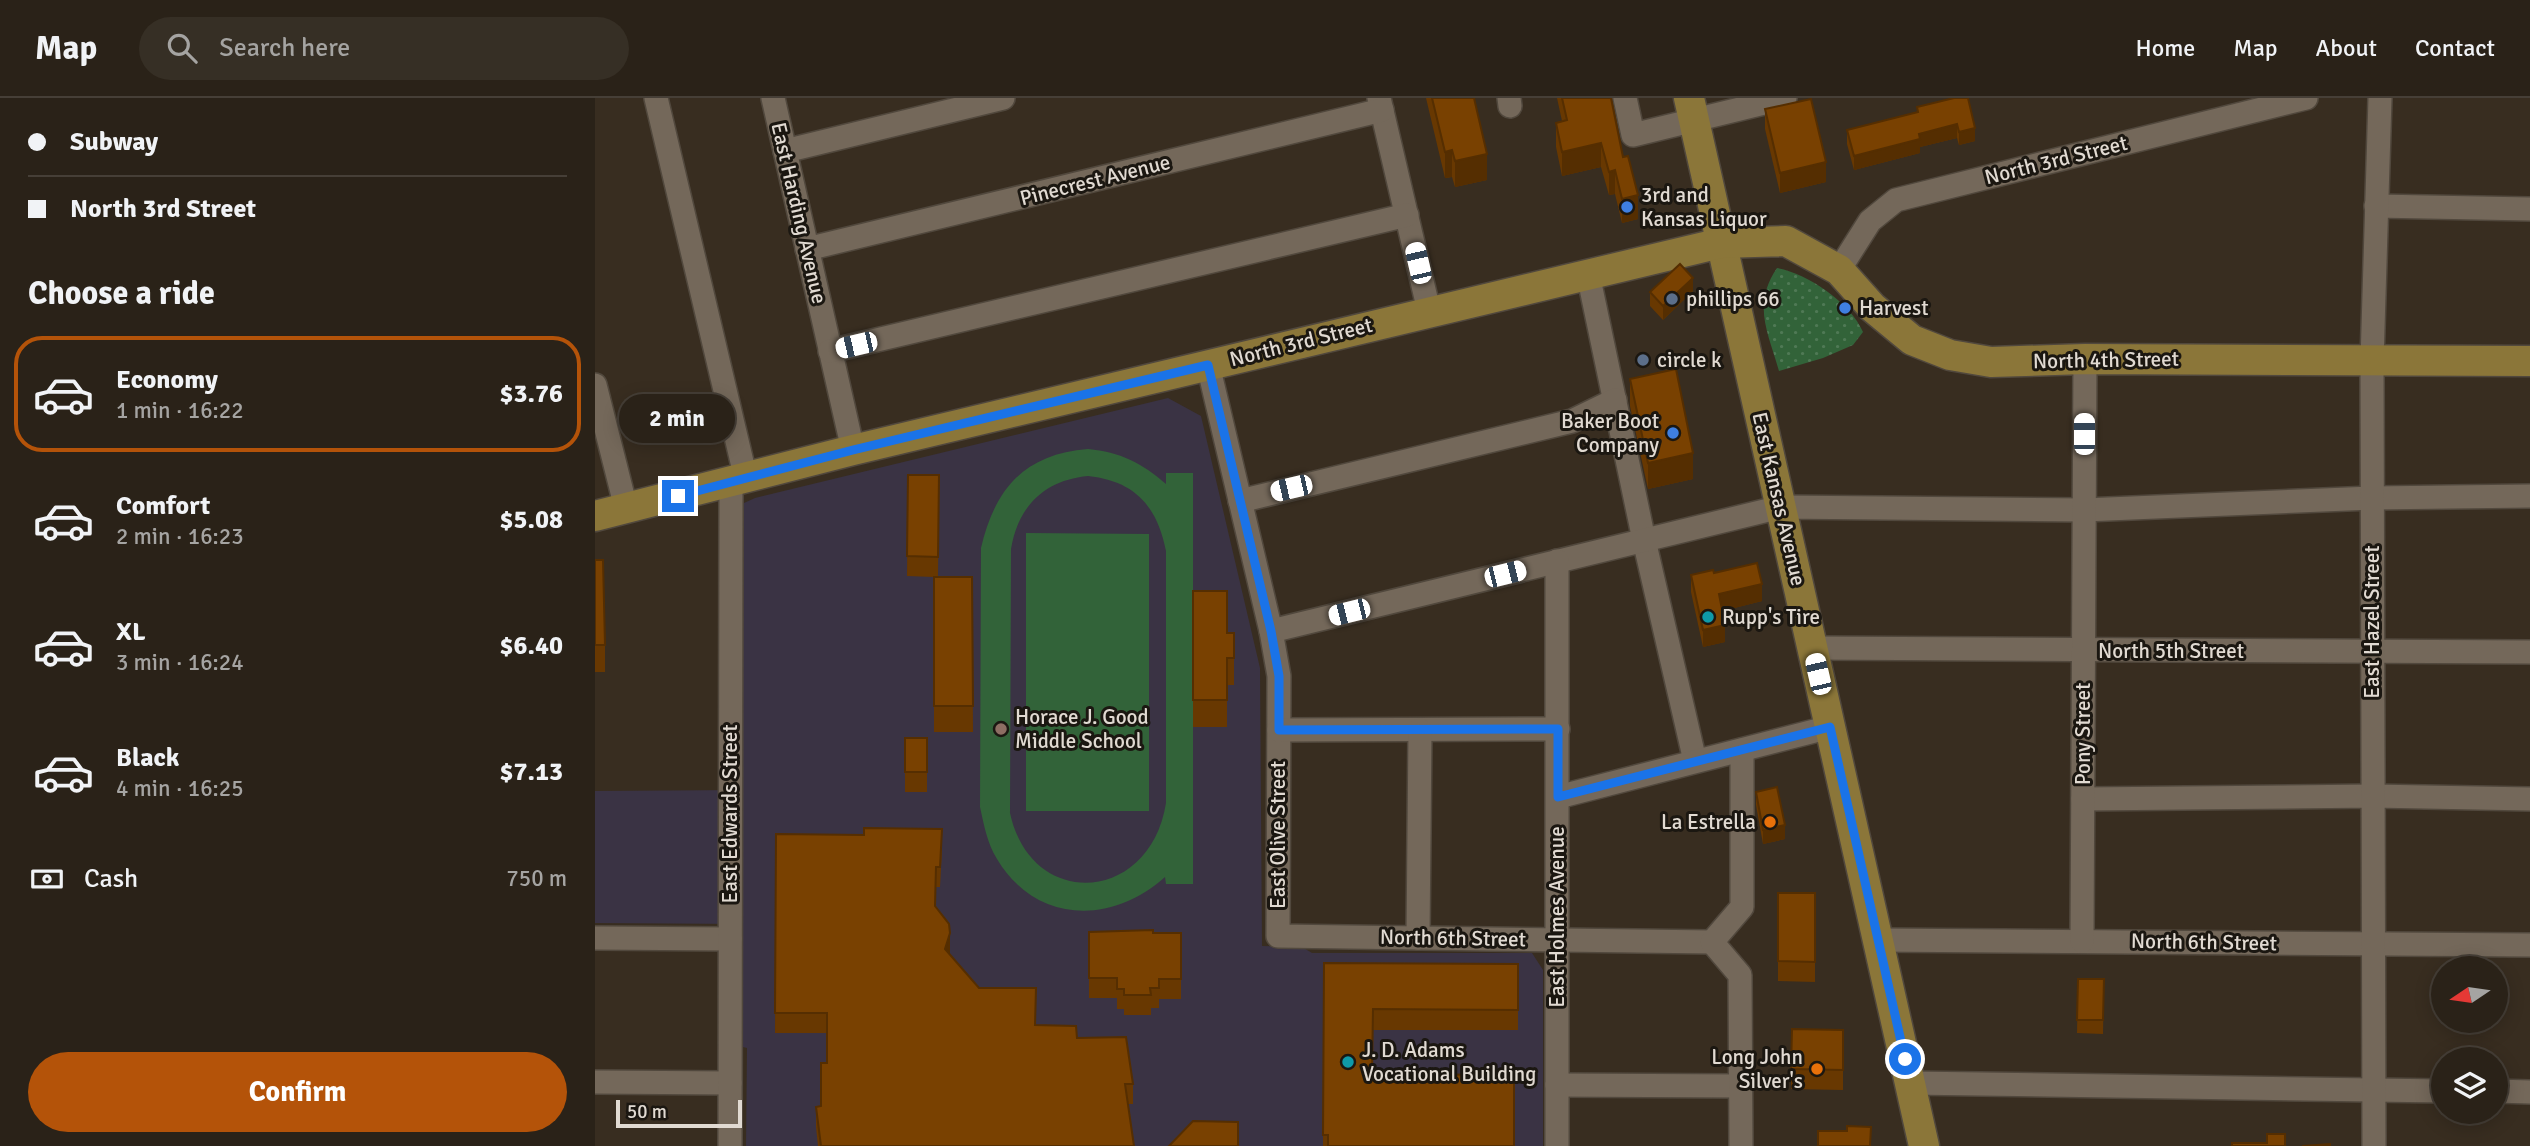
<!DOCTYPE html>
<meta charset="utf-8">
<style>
body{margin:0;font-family:Signika,sans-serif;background:#362f25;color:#f1f3f6;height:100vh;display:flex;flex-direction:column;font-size:26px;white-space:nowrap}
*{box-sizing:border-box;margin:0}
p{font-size:23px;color:#a5a4a2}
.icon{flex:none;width:38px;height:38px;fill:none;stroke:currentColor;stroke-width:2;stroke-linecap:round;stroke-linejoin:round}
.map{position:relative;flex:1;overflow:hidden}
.panel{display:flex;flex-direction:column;background:#2a2218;width:595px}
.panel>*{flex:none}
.banner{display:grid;align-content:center;height:154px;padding:0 28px;background:#2a2218}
.needle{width:46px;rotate:257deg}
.fabs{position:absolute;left:1836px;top:858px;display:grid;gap:14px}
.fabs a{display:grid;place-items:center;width:77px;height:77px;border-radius:50%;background:#2a2218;box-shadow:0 4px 18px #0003,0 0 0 2px #463f37;font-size:35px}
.scale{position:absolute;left:21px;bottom:18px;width:126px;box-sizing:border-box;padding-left:7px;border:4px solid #e1dad2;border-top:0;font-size:19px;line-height:24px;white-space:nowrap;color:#e1dad2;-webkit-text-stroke:5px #1b1711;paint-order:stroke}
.end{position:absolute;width:32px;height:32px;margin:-16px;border:9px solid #1a73e8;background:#fff;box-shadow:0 0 0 4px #fff}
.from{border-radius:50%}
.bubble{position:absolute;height:49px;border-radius:24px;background:#2a2218;box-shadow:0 4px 18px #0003,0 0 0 2px #463f37;font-size:23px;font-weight:800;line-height:49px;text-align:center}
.car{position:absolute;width:21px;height:42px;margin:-21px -10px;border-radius:9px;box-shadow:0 0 5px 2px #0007;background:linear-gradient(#fff 24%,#345 0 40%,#fff 0 76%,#345 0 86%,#fff 0)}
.banner b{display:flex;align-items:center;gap:24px;height:66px;font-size:26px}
.banner b+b{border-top:2px solid #463f37}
.banner i{width:18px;height:18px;background:#f1f3f6}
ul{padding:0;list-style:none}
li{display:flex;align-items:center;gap:21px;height:116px;margin:0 14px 10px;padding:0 14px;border:4px solid transparent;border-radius:28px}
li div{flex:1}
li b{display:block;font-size:26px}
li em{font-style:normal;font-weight:800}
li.active{border-color:#b45309}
li>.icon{width:63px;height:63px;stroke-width:1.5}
h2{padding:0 28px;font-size:32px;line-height:84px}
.pay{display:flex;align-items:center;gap:18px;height:77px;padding:0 28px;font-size:26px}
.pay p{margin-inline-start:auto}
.button{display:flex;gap:14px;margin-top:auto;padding:14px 28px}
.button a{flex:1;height:80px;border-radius:42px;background:#b45309;color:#fff;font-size:28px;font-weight:800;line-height:80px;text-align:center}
header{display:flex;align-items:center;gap:42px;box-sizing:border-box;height:98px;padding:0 35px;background:#2a2218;border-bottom:2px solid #463f37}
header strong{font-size:33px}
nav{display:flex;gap:38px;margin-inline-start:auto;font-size:24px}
.search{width:490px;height:63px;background:#362f25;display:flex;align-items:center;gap:18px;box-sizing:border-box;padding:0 24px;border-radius:38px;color:#a5a4a2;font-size:26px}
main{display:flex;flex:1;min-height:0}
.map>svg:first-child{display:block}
.education{fill:#3a3344}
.grass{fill:url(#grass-dots)}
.garden{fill:#326339;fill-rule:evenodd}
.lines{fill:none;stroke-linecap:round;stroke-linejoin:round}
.minor-casing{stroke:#51483d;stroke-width:26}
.major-casing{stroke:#51483d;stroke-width:33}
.minor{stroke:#74685a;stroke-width:23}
.major{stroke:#8b7639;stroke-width:30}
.wall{fill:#683801}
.shaded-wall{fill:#552e01}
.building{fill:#794101;stroke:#552e01;stroke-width:2}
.route{stroke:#1a73e8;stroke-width:9}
.shop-dot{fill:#3f7fe0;stroke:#1b1711;stroke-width:2.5}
.service-dot{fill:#5c6f8a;stroke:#1b1711;stroke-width:2.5}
.culture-dot{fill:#0f9aa8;stroke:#1b1711;stroke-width:2.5}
.education-dot{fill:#8d6e63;stroke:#1b1711;stroke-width:2.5}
.food-dot{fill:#e8710a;stroke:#1b1711;stroke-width:2.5}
.labels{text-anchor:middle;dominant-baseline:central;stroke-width:6;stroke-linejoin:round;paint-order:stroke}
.street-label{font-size:21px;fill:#e1dad2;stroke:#1b1711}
.poi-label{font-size:21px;fill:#e1dad2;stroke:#1b1711;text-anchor:start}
</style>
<header>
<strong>Map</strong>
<div class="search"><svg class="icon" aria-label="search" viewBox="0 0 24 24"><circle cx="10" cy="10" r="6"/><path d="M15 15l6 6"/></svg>Search here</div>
<nav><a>Home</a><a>Map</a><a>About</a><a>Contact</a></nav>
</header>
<main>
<section class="panel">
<div class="banner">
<b><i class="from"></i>Subway</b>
<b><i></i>North 3rd Street</b>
</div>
<h2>Choose a ride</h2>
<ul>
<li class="active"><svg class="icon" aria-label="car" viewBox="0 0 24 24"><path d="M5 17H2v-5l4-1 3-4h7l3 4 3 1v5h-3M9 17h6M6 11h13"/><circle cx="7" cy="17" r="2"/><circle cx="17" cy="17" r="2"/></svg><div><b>Economy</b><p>1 min · 16:22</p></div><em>$3.76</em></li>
<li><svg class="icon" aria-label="car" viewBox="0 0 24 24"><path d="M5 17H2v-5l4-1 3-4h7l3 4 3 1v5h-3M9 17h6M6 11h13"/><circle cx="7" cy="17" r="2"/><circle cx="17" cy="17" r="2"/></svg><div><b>Comfort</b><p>2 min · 16:23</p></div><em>$5.08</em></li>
<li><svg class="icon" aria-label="car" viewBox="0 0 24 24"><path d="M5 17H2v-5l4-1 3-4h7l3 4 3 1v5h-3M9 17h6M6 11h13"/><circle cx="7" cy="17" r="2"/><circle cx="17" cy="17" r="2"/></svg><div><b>XL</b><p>3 min · 16:24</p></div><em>$6.40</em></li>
<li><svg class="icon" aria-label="car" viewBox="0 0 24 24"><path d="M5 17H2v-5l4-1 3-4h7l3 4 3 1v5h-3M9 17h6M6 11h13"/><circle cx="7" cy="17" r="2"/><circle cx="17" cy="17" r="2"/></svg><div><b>Black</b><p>4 min · 16:25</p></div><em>$7.13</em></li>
</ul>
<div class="pay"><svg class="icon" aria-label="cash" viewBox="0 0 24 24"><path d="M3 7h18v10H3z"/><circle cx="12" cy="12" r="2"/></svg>Cash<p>750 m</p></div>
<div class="button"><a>Confirm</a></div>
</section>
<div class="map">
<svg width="1935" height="1048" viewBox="0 0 1935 1048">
<defs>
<pattern id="grass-dots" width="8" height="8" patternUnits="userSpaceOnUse" patternTransform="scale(1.75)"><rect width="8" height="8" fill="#326339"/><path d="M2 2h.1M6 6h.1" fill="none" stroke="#4f7955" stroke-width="1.8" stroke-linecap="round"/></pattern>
</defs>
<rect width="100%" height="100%" fill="#382d20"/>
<!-- education -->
<path class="education" d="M573,300l33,18 59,252 2,278 40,1 10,6h220l11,17v176h-797l1,-98 -4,-1v-123l-148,-1v-132l147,-1 2,-287 11,-5z"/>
<!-- grass -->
<path class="grass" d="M1182,170c30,5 74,35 86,64l-10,13 -30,13 -44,13c-11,-39 -27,-66 -2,-103z"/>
<!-- garden -->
<g class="garden">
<path d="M493,351c32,3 54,14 78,35v-11h27v411h-27l-1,-7c-53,48 -129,47 -168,-18 -10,-16 -13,-34 -17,-52l1,-259c14,-60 44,-94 107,-99zM493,378c47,5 69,30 78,75v252c-16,101 -135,108 -156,10l1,-264c7,-43 34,-69 77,-73z"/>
<path d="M431,435l123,1v277h-123z"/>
</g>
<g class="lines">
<defs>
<g id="minor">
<path d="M61,0l90,381"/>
<path d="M178,0l80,352"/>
<path d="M784,0l50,213"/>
<path d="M914,0l1,8"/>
<path d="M1030,0l8,37 152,-37"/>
<path d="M190,53l218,-53"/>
<path d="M1781,108l154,3"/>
<path d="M212,151l575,-139"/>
<path d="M1244,172l31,-49 26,-21 410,-102"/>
<path d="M993,176l56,266 51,221"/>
<path d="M235,253l577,-136"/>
<path d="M613,267l63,266 8,45 -1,260 434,6"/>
<path d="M0,287l31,123"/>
<path d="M645,403l332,-80 43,-21"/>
<path d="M676,533l510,-124 303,3 288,-12 158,-2"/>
<path d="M1217,550l718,4"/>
<path d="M684,632l279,-1"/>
<path d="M963,699l272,-70"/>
<path d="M1488,701l290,-3 157,3"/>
<path d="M0,840l135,1"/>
<path d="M823,840l2,-208"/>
<path d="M1283,842l652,5"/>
<path d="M1487,843l3,-582"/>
<path d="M0,984l135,1"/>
<path d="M1315,985l533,8"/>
<path d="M962,987l184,1"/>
<path d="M1900,993l35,1"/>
<path d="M135,1048l1,-663"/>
<path d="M962,1048v-585"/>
<path d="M1146,1048l-1,-171 -28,-33 30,-35v-157"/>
<path d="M1779,1048l-2,-785 8,-263"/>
</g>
<g id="major">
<path d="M1094,0l235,1048"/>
<path d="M0,418l258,-66 868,-207 65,-2 53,29 33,37 40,33 38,15 41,7 94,-3 445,2"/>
</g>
</defs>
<!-- minor casing -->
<use href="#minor" class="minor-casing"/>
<!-- major casing -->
<use href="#major" class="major-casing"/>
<!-- minor -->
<use href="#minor" class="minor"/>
<!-- major -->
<use href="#major" class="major"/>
</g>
<!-- wall -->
<g class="wall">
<path d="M831,0h48l13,82 -32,7 -3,-10 -7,1z"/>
<path d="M962,0h54l12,59 15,62 -16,4 -7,-29 -6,1 -8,-28 -39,9 -6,-29v-24l6,-2z"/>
<path d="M1359,0l21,43 -16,4 -2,-7 -37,9v6l-66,17 -7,-26v-14l70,-17v-6z"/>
<path d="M1170,11l61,73 -46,11 -15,-64z"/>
<path d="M1098,193l-30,29 -13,-14v-14z"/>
<path d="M1035,281l63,100 -45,10 -18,-83z"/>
<path d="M313,377h31l-1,102h34l1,155h-39v-155l-27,-1z"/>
<path d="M0,462l10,85v27h-10z"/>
<path d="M1096,477l71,26 -40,10 3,31 -22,5 -12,-55z"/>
<path d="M598,493l34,42h7v52h-7v42h-34z"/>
<rect x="310" y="640" width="22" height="54"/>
<path d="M1161,694l29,47 -22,5 -7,-39z"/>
<path d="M181,736l166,15 -2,38h-4l-1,19 15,49 29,33 57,37 41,13 56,46v20h-5l6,42h-316l-2,-19v-20l5,-1 6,-43v-30h-52z"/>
<path d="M1183,795h37v89l-37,-1z"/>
<path d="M494,834l92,1v66h-22v9h-8v7h-27v-6h-7v-11h-28z"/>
<path d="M729,865l194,1v66h-145l-1,44 142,72h-191z"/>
<path d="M1483,881h26l-1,55 -26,-1z"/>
<path d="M1197,931l51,1v60l-52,-1z"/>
</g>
<!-- shaded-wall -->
<g class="shaded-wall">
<path d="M1362,26v14l-37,9v6l-66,17v-14l65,-22z"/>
<path d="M1380,30v13l-16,4v-13z"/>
<path d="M1006,45v24l-39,9v-24z"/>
<path d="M857,52v27l-7,1v-26z"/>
<path d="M892,56v26l-32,7v-26z"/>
<path d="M1231,64v20l-46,11v-20z"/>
<path d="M1020,72v24l-6,1v-23z"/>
<path d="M1043,97v24l-16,4v-24z"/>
<path d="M1098,180v13l-30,29v-14z"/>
<path d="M1098,355v26l-45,10v-26z"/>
<path d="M1167,486v17l-43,11v-18z"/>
<path d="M1130,527v17l-22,5v-17z"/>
<path d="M1190,727v14l-22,5v-14z"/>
<path d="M355,835v20l-5,16v-20z"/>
</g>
<!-- building -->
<g class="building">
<path d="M837,0h42l13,56 -32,7 -3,-11 -7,2z"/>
<path d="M967,0h49l12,59 5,-1 10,39 -16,4 -7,-29 -6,2 -8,-29 -39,9 -6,-29 11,-3z"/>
<path d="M1359,0h14l7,30 -16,4 -2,-8 -38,10 1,5 -66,17 -7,-26 71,-18 -1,-5z"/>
<path d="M1216,1l15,63 -46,11 -15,-64z"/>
<path d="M1085,166l13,14 -30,28 -13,-14z"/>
<path d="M1081,271l17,84 -45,10 -18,-84z"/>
<path d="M313,377h31l-1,82 -31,-1z"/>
<path d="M0,462h8l2,85h-10z"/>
<path d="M1162,465l5,21 -43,10 6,31 -22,5 -12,-55 22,-5 1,3z"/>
<path d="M339,479h38l1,129h-39z"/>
<path d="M598,493h34v42h7v25h-7v42h-34z"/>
<rect x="310" y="640" width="22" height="34"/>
<path d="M1182,689l8,38 -22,5 -7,-38z"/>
<path d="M269,730l78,1 -2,38h-4l-1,39 14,18 1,9 -5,16 34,39h57l-1,37 41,1 1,12 49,-1 7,47h-8l9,62h-313l-5,-39 5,-1v-43h6v-50h-52l1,-179 88,1z"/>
<path d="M1183,795h37v69l-37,-1z"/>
<path d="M558,832v3h28v46h-22v9h-9l1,7h-27v-6h-7v-11h-28v-46z"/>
<path d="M729,865l194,1v46l-145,-1 -1,65 142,1v71h-186v-11h-5z"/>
<path d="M1483,881h26l-1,41h-26z"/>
<path d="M1197,931l51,1v40l-52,-1z"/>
<path d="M598,1023l45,1v24h-69z"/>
<path d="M1252,1028l24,1 -1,19h-52v-15h29z"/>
<path d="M1672,1036h18v12h-53v-3h35z"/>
<path d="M1735,1046v2h-28z"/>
</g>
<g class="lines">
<!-- route -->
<path class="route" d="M83,398l175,-46 355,-85 63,266 8,45v54l279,-1v68l272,-70 75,332"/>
</g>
<!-- markers -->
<g class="shop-dot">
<circle cx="1032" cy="109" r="7"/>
<circle cx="1250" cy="210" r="7"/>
<circle cx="1078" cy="335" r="7"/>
</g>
<g class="service-dot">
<circle cx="1077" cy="201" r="7"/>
<circle cx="1048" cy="262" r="7"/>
</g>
<g class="culture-dot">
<circle cx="1113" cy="519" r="7"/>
<circle cx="753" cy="964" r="7"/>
</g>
<circle class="education-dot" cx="406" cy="631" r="7"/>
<g class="food-dot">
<circle cx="1175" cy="724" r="7"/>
<circle cx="1222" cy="971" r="7"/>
</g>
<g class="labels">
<!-- street labels -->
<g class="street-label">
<text transform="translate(1461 62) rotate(-14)">North 3rd Street</text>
<text transform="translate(500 82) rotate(-14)">Pinecrest Avenue</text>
<text transform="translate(204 115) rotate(77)">East Harding Avenue</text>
<text transform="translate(706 244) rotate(-14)">North 3rd Street</text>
<text transform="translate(1511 262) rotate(-1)">North 4th Street</text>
<text transform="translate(1184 401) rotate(77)">East Kansas Avenue</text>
<text transform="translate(1777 524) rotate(-90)">East Hazel Street</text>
<text x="1576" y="553">North 5th Street</text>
<text transform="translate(1488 636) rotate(-90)">Pony Street</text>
<text transform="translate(135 716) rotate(-90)">East Edwards Street</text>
<text transform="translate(683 737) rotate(-90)">East Olive Street</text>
<text transform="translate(962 819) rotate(-90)">East Holmes Avenue</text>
<text transform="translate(858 840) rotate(1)">North 6th Street</text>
<text transform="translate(1609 844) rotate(1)">North 6th Street</text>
</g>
<!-- poi labels -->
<g class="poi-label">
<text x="1046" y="97">3rd and<tspan x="1046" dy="24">Kansas Liquor</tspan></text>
<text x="1091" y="201">phillips 66</text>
<text x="1264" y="210">Harvest</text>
<text x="1062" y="262">circle k</text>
<text x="1064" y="323" text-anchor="end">Baker Boot<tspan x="1064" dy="24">Company</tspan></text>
<text x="1127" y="519">Rupp's Tire</text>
<text x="420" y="619">Horace J. Good<tspan x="420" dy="24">Middle School</tspan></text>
<text x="1161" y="724" text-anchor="end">La Estrella</text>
<text x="767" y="952">J. D. Adams<tspan x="767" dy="24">Vocational Building</tspan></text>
<text x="1208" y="959" text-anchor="end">Long John<tspan x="1208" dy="24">Silver's</tspan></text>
</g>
</g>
</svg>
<div class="fabs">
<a><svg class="needle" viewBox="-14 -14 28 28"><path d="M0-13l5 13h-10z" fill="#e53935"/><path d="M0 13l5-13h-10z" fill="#a5a4a2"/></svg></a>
<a><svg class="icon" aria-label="layers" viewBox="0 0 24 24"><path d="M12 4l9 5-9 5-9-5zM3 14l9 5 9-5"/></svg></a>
</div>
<div class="scale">50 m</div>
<i class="end from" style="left:1310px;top:961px"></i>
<i class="end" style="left:83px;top:398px"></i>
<div class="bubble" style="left:24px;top:296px;width:116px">2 min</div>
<i class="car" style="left:823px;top:165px;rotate:347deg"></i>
<i class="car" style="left:261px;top:247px;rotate:257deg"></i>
<i class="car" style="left:1489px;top:336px;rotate:0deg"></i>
<i class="car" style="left:696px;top:390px;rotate:257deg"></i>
<i class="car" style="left:910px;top:476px;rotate:76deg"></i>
<i class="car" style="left:754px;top:514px;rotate:256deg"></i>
<i class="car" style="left:1223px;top:576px;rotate:347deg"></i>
</div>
</main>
